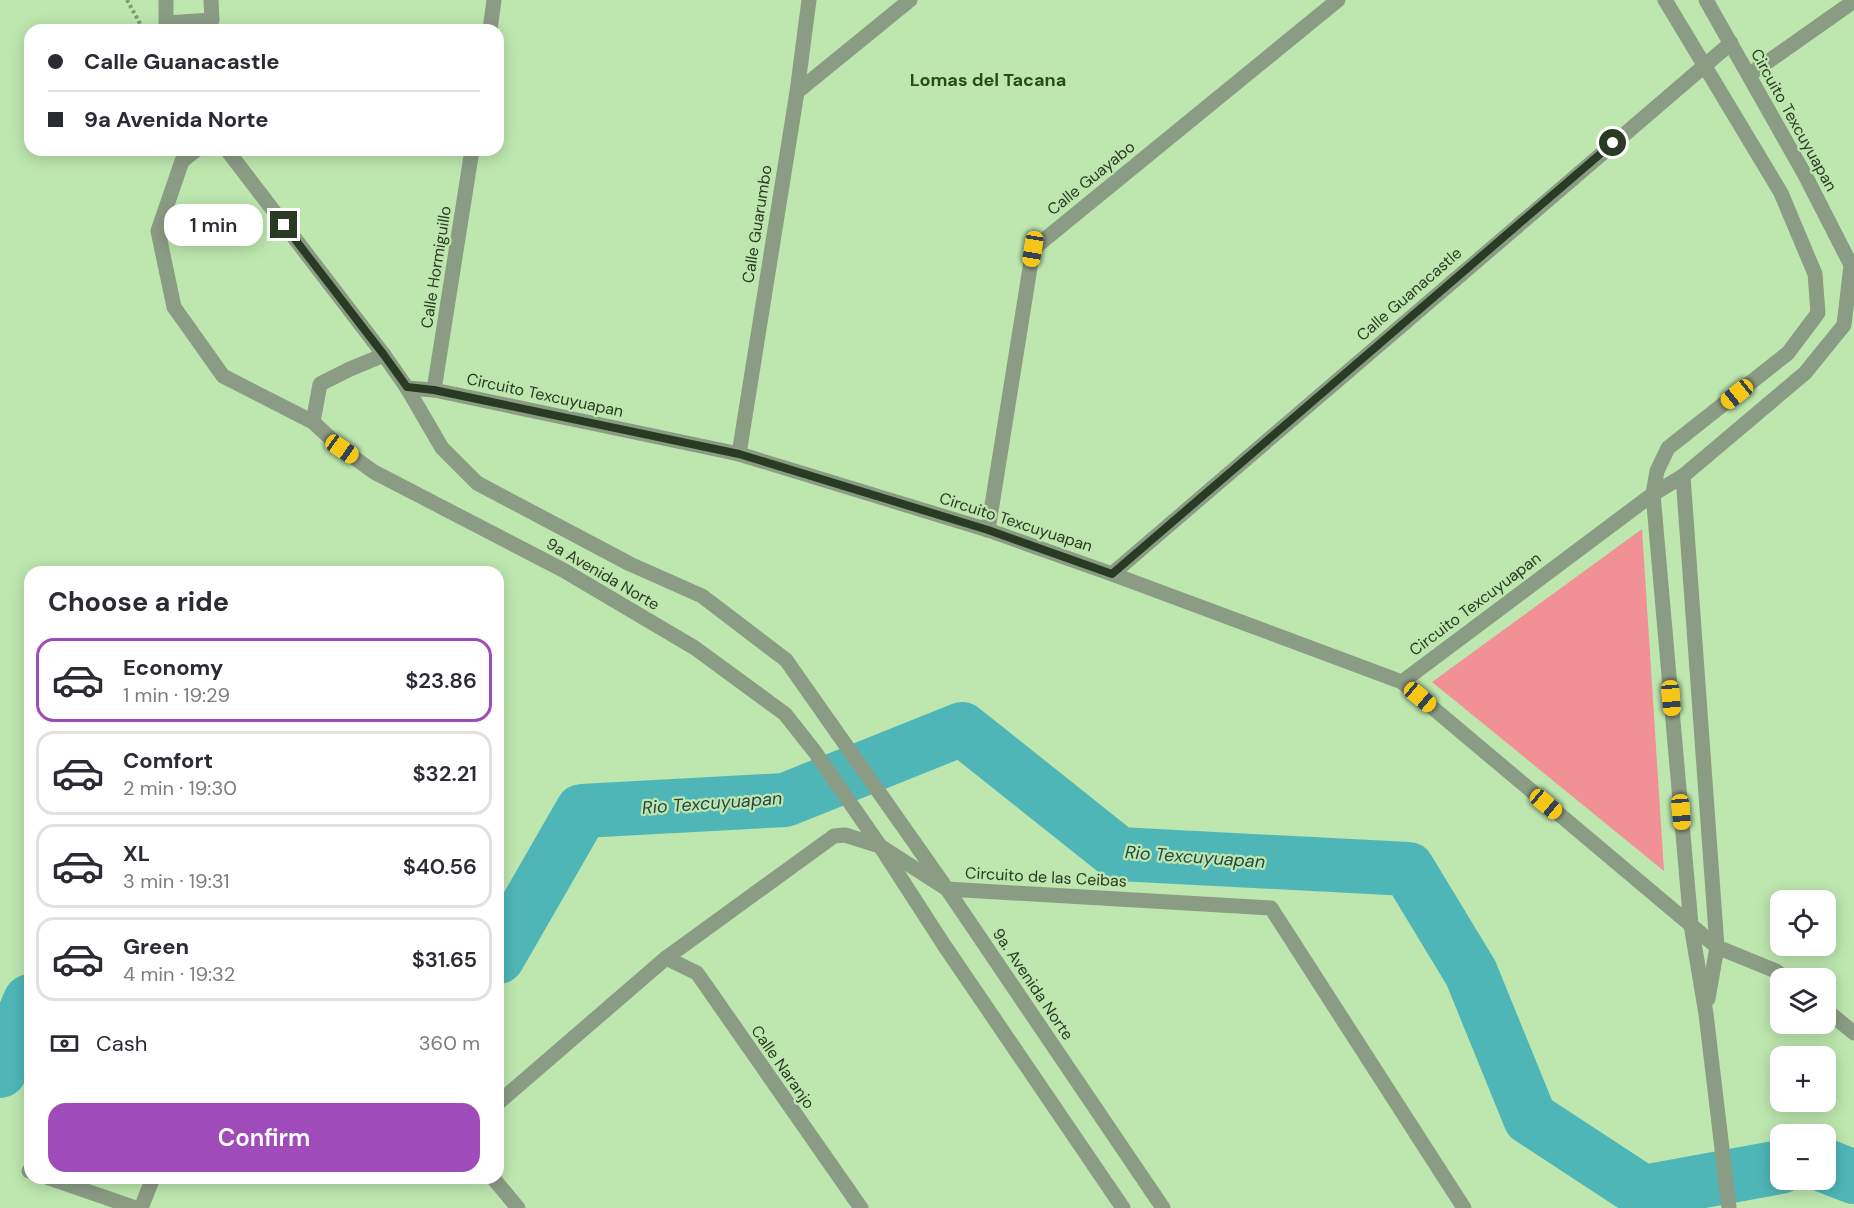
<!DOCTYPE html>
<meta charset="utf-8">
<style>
body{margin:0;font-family:"DM Sans",sans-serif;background:#f2f2f3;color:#2b2b33;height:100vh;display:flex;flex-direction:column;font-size:22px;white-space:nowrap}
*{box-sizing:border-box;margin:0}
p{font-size:20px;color:#7c7c81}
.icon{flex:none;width:33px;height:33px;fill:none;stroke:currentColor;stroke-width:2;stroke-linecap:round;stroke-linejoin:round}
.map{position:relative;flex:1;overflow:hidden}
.panel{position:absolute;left:24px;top:566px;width:480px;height:618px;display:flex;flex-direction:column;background:#fff;border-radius:18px;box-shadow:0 3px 15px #0003}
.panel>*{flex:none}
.guide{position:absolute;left:24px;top:24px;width:480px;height:132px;border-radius:18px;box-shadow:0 3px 15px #0003;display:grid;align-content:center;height:132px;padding:0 24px;background:#fff}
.controls{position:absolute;left:1770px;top:890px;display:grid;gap:12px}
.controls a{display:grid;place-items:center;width:66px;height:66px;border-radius:12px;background:#fff;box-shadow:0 3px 15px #0003;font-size:30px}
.end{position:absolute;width:27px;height:27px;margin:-14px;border:8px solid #2a3b24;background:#fff;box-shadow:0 0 0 3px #fff}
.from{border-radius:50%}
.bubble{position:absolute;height:42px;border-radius:18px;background:#fff;box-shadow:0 3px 15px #0003;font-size:20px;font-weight:600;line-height:42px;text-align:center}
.car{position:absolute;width:18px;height:36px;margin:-18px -9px;border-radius:8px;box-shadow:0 0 4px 2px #0007;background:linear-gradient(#f5c518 24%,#345 0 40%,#f5c518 0 76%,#345 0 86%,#f5c518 0)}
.guide b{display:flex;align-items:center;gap:21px;height:57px;font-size:22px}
.guide b+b{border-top:2px solid #e1e1e2}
.guide i{width:15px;height:15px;background:#2b2b33}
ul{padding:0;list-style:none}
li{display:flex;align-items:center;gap:18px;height:84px;margin:0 12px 9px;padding:0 12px;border:3px solid #e1e1e2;border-radius:18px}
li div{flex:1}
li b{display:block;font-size:22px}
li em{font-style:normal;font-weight:600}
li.active{border-color:#9f4bba}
li>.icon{width:54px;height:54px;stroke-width:1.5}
h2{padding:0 24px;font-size:27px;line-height:72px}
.pay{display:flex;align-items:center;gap:15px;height:66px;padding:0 24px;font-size:22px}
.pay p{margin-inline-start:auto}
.button{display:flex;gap:12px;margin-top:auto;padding:12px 24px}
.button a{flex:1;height:69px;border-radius:18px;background:#9f4bba;color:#fff;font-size:24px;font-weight:600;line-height:69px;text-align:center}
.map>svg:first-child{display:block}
.green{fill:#f29195}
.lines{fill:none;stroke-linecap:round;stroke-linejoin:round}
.river{stroke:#4fb6b8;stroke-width:54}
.path{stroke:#7b9970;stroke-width:4;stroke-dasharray:3 3;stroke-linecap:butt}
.minor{stroke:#8b9c85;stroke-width:15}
.route{stroke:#2a3b24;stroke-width:8}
.labels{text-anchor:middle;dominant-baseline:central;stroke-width:4.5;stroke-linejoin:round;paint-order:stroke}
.street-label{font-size:16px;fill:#2a3b24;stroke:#bee7af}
.neighbourhood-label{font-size:18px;font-weight:bold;fill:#294b1a;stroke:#bee7af}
.water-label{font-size:18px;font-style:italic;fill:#264647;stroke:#bee7af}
</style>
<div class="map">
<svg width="1854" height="1208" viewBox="0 0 1854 1208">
<rect width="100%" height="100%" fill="#bee7af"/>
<!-- green -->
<path class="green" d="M1642,529l22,342 -232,-189z"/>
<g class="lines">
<!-- river -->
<g class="river">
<path d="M498,957l84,-146 203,-11 177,-71 157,125 289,15 63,104 59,145 113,74 137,-25"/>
<path d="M0,1071l30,-70"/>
<path d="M1826,1166l28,11"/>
</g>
<!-- path -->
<path class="path" d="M127,0l16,29"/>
<!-- minor -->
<g class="minor">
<path d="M166,0v23l46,-3 -1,-20"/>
<path d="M1665,0l116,193 34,81 3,39 -30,40 -120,95 -11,23 -4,23 38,431 15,89 23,194"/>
<path d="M490,30l4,-30"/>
<path d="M1749,75l105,-74"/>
<path d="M797,92l113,-92"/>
<path d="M196,150l-14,11 -24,70 16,76 49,69 90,46 29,27 32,23 189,98 132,78 90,66 30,38 65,94 64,99 179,263"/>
<path d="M227,150l157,205 23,33 35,60 35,35 153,81 72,32 84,64 161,229 216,319"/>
<path d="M407,388l27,2 305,64 249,76 124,44 290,108 315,265 59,24 9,7"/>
<path d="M434,390l38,-240"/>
<path d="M313,422l7,-38 30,-15 34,-14"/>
<path d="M739,454l58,-362 12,-92"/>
<path d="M1683,476l34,471 -9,52"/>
<path d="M988,530l45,-281 305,-249"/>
<path d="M1112,574l619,-531"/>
<path d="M1402,682l251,-188 30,-18 122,-103 39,-48 7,-60 -46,-90 -99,-175"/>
<path d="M666,958l31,15 164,235"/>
<path d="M1826,1010l28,23"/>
<path d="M498,1103l168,-145 168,-122 11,-1 35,11 67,43 324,19 193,300"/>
<path d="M29,1171h1"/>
<path d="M49,1178l87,30"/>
<path d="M493,1178l25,30"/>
<path d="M141,1208l12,-30"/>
</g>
</g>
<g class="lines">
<!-- route -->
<path class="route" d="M284,225l100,130 23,32 27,3 305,64 249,76 124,44 501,-431"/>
</g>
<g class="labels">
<!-- street labels -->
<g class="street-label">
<text transform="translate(1794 120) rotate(61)">Circuito Texcuyuapan</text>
<text transform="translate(1091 178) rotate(-39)">Calle Guayabo</text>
<text transform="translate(757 224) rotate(-81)">Calle Guarumbo</text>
<text transform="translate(436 267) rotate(-81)">Calle Hormiguillo</text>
<text transform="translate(1409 294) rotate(-41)">Calle Guanacastle</text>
<text transform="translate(545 395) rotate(12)">Circuito Texcuyuapan</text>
<text transform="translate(1016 522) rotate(18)">Circuito Texcuyuapan</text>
<text transform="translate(603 574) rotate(30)">9a Avenida Norte</text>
<text transform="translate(1475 604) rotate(-37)">Circuito Texcuyuapan</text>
<text transform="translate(1046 877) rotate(3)">Circuito de las Ceibas</text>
<text transform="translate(1033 984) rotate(56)">9a. Avenida Norte</text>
<text transform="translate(783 1067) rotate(55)">Calle Naranjo</text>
</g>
<!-- neighbourhood labels -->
<g class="neighbourhood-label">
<text x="988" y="80">Lomas del Tacana</text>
</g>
<!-- water labels -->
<g class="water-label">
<text transform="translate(712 803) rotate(-4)">Rio Texcuyuapan</text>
<text transform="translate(1195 857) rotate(4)">Rio Texcuyuapan</text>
</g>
</g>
</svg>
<div class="controls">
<a><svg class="icon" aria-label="locate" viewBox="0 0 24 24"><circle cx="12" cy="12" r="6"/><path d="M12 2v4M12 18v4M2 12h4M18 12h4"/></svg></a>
<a><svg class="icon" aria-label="layers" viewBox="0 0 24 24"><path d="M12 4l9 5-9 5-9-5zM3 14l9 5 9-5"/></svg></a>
<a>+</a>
<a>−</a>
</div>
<i class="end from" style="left:1613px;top:143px"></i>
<i class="end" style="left:284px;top:225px"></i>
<div class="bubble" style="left:164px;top:204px;width:99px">1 min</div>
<i class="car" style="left:1033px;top:249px;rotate:189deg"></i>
<i class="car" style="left:1737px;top:394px;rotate:231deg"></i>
<i class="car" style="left:342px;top:449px;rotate:125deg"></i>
<i class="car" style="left:1420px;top:697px;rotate:130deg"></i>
<i class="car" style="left:1671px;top:698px;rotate:175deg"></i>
<i class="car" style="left:1546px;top:804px;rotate:130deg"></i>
<i class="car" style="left:1681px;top:812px;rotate:175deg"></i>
<div class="guide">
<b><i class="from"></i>Calle Guanacastle</b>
<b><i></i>9a Avenida Norte</b>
</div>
<section class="panel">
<h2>Choose a ride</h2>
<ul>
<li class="active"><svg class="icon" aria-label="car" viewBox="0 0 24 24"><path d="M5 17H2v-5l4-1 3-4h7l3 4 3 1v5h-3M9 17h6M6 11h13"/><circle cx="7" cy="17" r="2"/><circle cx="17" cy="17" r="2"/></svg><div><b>Economy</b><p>1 min · 19:29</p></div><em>$23.86</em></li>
<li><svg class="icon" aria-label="car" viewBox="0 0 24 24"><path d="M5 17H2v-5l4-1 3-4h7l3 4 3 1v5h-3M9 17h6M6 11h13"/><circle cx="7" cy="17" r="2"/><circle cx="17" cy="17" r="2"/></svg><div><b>Comfort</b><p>2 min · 19:30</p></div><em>$32.21</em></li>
<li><svg class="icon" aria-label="car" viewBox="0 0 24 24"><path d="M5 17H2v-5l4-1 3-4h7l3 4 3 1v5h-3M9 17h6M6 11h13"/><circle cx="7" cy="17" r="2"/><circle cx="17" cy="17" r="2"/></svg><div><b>XL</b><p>3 min · 19:31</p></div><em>$40.56</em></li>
<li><svg class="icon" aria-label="car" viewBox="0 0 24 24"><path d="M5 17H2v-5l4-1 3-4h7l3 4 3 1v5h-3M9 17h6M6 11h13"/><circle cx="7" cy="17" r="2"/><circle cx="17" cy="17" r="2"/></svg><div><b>Green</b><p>4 min · 19:32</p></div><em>$31.65</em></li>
</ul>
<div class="pay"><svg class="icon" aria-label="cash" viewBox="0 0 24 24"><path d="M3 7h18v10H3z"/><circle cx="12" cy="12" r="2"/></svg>Cash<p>360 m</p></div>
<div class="button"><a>Confirm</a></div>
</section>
</div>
